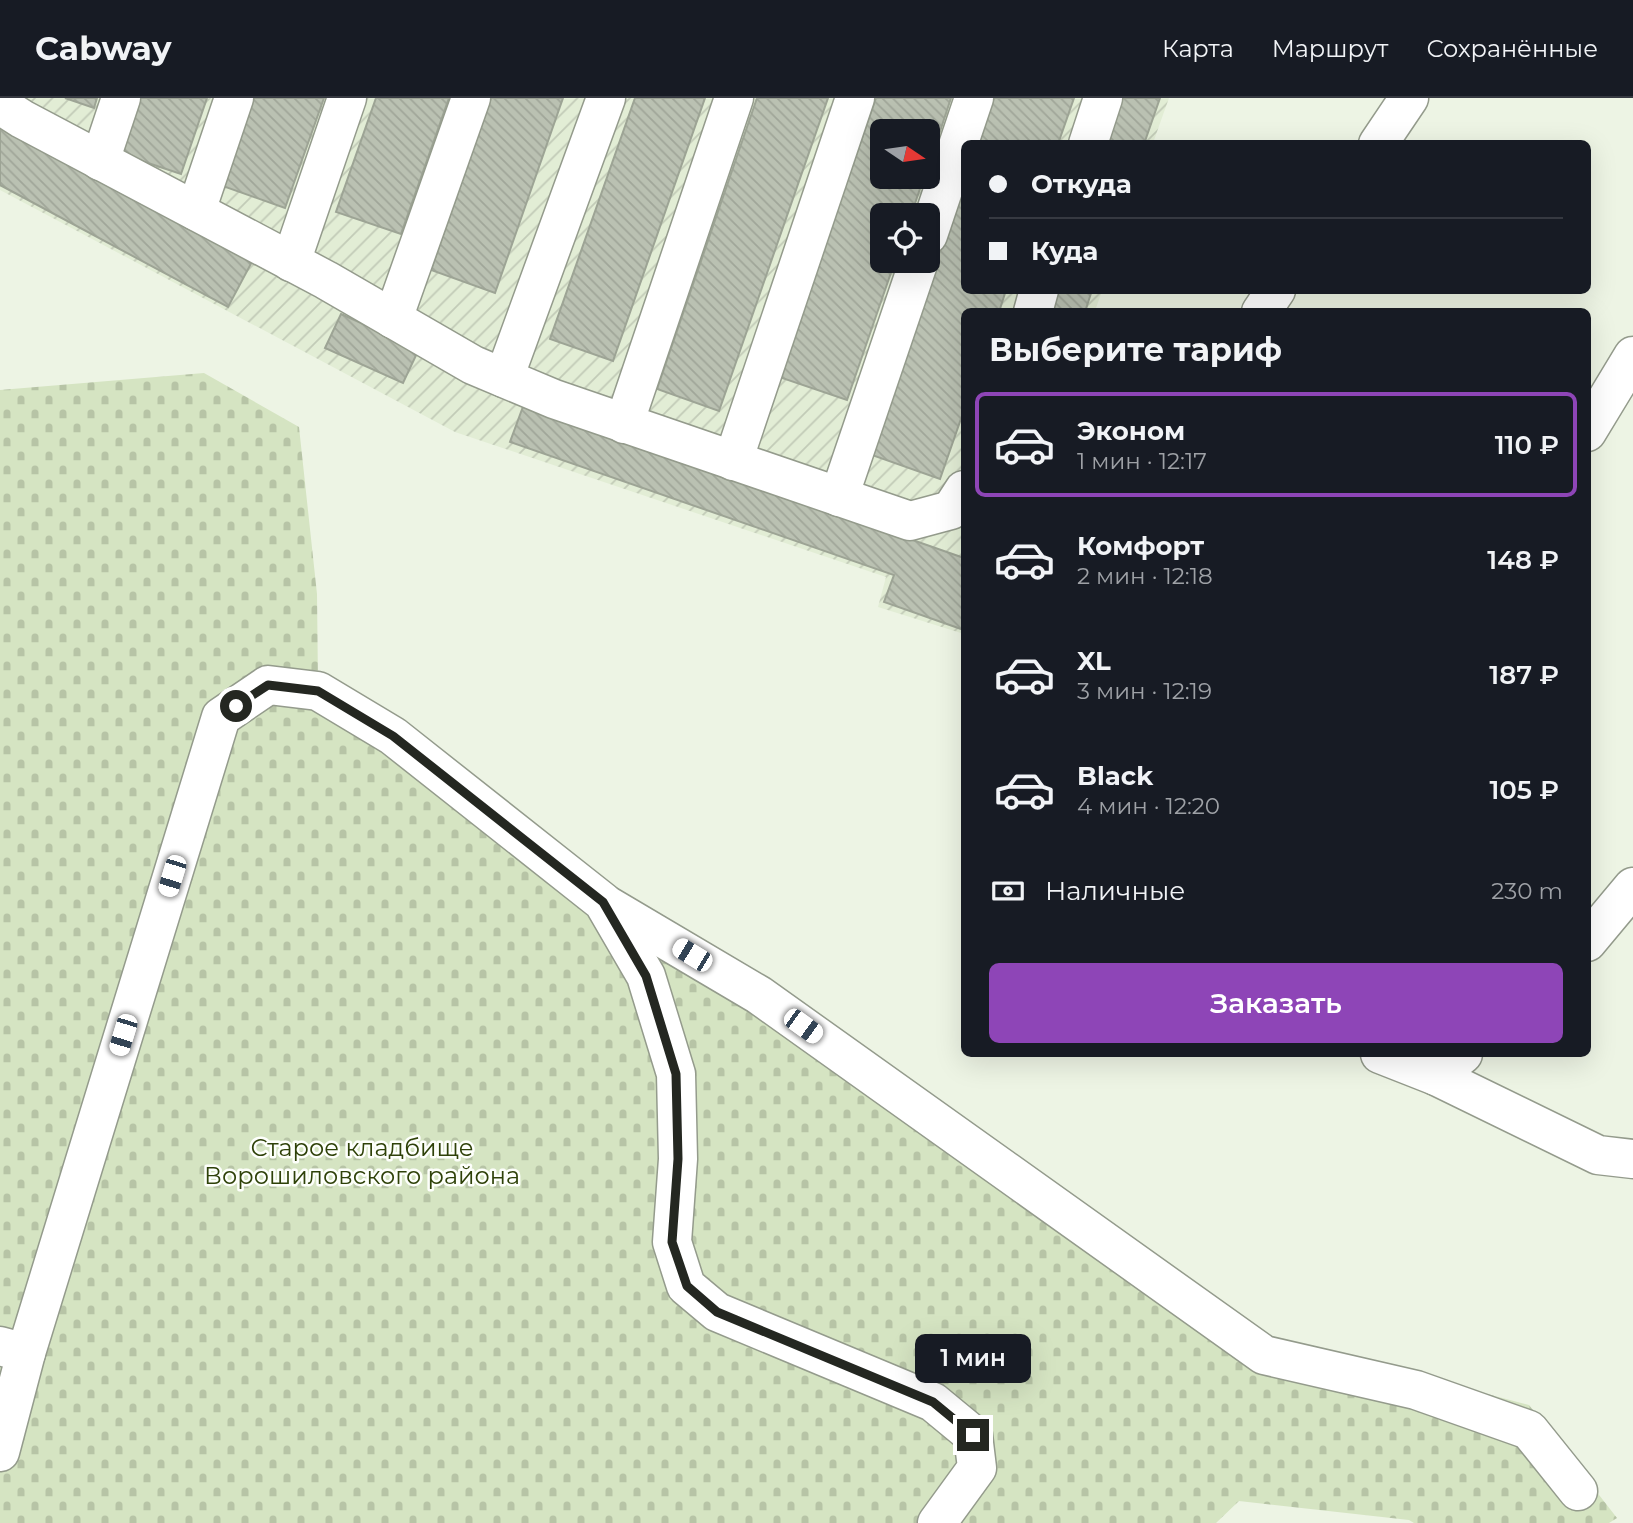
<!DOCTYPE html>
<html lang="ru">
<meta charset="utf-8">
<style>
body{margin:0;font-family:Montserrat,sans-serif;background:#20242c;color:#f1f3f6;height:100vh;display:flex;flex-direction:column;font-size:26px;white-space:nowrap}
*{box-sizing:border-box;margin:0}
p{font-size:23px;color:#9ea1a6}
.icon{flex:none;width:38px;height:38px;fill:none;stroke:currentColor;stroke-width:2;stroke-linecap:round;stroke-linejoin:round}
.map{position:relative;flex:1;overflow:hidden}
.side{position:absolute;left:961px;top:210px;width:630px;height:749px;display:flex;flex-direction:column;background:#171b24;border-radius:10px;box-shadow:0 7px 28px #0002}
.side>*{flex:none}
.top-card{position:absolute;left:961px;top:42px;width:630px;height:154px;border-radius:10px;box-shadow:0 7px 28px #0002;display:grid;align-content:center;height:154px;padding:0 28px;background:#171b24}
.needle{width:46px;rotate:103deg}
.buttons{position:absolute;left:870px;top:21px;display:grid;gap:14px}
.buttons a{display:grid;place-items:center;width:70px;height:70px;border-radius:10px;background:#171b24;box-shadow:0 7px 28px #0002;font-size:35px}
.end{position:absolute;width:32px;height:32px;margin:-16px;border:9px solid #242721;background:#fff;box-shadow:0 0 0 4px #fff}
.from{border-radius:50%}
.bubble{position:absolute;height:49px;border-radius:10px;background:#171b24;box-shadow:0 7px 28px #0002;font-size:23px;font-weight:600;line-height:49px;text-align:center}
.car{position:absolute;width:21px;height:42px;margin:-21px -10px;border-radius:9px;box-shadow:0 0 5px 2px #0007;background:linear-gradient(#fff 24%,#345 0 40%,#fff 0 76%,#345 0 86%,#fff 0)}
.top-card b{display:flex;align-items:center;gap:24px;height:66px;font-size:26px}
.top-card b+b{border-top:2px solid #363941}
.top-card i{width:18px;height:18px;background:#f1f3f6}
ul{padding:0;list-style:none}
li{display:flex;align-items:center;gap:21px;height:105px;margin:0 14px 10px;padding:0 14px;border:4px solid transparent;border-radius:10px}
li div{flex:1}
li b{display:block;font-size:26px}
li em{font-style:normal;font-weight:600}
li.selected{border-color:#8e45b7}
li>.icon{width:63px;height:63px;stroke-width:1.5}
h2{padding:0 28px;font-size:32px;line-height:84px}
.pay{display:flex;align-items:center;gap:18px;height:77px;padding:0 28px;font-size:26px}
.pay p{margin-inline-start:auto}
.cta{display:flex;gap:14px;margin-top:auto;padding:14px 28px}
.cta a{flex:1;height:80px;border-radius:10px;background:#8e45b7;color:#fff;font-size:28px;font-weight:600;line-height:80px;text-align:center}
header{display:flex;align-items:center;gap:42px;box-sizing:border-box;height:98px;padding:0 35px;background:#171b24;border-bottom:2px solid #363941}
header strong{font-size:33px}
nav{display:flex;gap:38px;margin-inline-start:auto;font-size:24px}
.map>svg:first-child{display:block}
.industrial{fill:url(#industrial-furrows);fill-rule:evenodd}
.cemetery{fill:url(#cemetery-stones)}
.building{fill:url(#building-back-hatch);stroke:#9da495;stroke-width:2}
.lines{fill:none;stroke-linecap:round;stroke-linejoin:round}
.minor-casing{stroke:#949b8c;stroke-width:41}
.minor{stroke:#fff;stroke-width:38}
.route{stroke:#242721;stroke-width:9}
.labels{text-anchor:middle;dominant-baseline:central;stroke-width:5;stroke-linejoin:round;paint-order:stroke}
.park-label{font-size:24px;fill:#2e4108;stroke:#fdfffb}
</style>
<header>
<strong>Cabway</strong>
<nav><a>Карта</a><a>Маршрут</a><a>Сохранённые</a></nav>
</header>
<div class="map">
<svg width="1633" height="1425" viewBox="0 0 1633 1425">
<defs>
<pattern id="industrial-furrows" width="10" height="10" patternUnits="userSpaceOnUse" patternTransform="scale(1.75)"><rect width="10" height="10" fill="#e2edd5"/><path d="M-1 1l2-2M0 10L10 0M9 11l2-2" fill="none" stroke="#c2cbb7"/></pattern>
<pattern id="cemetery-stones" width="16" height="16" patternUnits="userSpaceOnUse" patternTransform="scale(1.75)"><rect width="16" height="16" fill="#d5e4c2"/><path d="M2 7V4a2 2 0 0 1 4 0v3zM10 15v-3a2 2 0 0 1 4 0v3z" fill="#b7c4a6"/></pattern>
<pattern id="building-back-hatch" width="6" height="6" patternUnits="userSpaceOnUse" patternTransform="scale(1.75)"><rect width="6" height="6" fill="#bac1b2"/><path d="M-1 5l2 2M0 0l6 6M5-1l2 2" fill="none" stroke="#a0a699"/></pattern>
</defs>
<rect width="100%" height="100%" fill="#edf4e4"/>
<!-- industrial -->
<path class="industrial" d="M0,0h1169l-16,45 -189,1v146l138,1 -7,20 -131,1v322l-86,-27 8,-30 -431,-145 -455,-242zM882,33h46v46h-46zM882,117h46v46h-46z"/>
<!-- cemetery -->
<path class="cemetery" d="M204,275l95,54 18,167 1,91 288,206 665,458 110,17 148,39 88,113 -8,5h-195l-5,-3 -170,-19 -23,22h-1216v-1133z"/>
<!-- building -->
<g class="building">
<path d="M65,0h32l-3,10z"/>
<path d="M133,0h74l-26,76 -66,-22z"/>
<path d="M247,0h77l-39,110 -68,-24z"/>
<path d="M376,0h73l-48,136 -65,-22z"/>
<path d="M491,0h72l-68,195 -64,-23z"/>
<path d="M635,0h70l-92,263 -63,-22z"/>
<path d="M757,0h71l-109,313 -62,-22z"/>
<path d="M876,0h75l-23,70v-37h-46v46h42l-13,38h-29v46h13l-48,139 -68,-23z"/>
<path d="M994,0h80l-16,46h-80z"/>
<path d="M1122,0h38l-16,46h-38z"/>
<path d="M0,24l254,136 -26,49 -228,-122z"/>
<path d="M964,84v108h42l-7,22h-35v98l-24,69 -71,-25z"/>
<path d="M1055,192h37l-7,22h-37z"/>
<path d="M341,216l78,35 -16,34 -78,-35z"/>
<path d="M524,306l440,154v72l-80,-28 10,-27 -384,-133z"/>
</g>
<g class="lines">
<defs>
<g id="minor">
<path d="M0,7l22,14 304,161 147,85 81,34 356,122 41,-11 13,-20"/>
<path d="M1088,46l15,-46"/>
<path d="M1378,46l31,-46"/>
<path d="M100,63l21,-63"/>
<path d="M196,113l38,-113"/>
<path d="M928,137l46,-137"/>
<path d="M291,164l56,-164"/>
<path d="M1033,214l6,-22"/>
<path d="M1261,214l15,-22"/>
<path d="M393,221l78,-221"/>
<path d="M504,280l102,-280"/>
<path d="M624,326l110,-326"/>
<path d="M1587,334l46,-76"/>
<path d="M733,363l122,-363"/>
<path d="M839,399l80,-236"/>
<path d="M605,806l154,91 505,360 152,35 113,40 49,61"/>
<path d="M1587,844l46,-55"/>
<path d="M1380,956l56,22"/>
<path d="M1463,956l-27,22 162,79 35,4"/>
<path d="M0,1248l26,7 195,-636 47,-32 50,6 75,45 210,166 43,74 30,98 2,85 -6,83 14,44 31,26 216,90 40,33 4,33 -40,55"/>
<path d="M0,1354l26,-99"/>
</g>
</defs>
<!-- minor casing -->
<use href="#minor" class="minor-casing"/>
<!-- minor -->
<use href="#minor" class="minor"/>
</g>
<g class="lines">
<!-- route -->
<path class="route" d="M236,608l32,-21 50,6 75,45 210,166 43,74 30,98 2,85 -6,83 15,44 30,26 216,90 40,33"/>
</g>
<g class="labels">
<!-- park labels -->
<g class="park-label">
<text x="362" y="1049">Старое кладбище<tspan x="362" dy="28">Ворошиловского района</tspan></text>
</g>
</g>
</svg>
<div class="buttons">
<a><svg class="needle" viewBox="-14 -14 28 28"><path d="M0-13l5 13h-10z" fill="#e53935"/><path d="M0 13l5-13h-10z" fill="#9ea1a6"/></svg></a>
<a><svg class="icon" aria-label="locate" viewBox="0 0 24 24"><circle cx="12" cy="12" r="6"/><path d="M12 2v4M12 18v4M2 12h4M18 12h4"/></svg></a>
</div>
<i class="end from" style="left:236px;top:608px"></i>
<i class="end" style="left:973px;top:1337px"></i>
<div class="bubble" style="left:915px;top:1236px;width:116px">1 мин</div>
<i class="car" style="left:172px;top:778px;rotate:197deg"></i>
<i class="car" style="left:692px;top:857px;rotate:301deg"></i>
<i class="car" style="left:803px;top:928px;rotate:126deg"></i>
<i class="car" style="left:123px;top:937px;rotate:197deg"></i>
<div class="top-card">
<b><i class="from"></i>Откуда</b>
<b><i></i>Куда</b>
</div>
<section class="side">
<h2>Выберите тариф</h2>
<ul>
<li class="selected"><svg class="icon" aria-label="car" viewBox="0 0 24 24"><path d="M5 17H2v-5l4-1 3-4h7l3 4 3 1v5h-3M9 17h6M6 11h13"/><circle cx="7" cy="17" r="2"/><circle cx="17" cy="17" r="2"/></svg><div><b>Эконом</b><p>1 мин · 12:17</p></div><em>110 ₽</em></li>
<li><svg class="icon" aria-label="car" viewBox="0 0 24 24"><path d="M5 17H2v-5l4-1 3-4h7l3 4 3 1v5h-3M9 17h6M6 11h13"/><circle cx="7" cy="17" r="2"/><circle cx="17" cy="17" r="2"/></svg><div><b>Комфорт</b><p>2 мин · 12:18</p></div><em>148 ₽</em></li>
<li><svg class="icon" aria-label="car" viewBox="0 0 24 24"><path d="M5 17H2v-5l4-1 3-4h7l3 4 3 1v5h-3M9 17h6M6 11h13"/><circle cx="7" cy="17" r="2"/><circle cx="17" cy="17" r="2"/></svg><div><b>XL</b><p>3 мин · 12:19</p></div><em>187 ₽</em></li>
<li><svg class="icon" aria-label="car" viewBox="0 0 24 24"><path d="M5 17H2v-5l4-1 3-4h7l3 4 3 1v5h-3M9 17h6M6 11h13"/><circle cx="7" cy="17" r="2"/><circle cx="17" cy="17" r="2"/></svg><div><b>Black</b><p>4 мин · 12:20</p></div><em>105 ₽</em></li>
</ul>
<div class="pay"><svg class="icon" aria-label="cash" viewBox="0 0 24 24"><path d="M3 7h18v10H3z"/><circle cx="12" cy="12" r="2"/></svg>Наличные<p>230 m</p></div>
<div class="cta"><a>Заказать</a></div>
</section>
</div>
